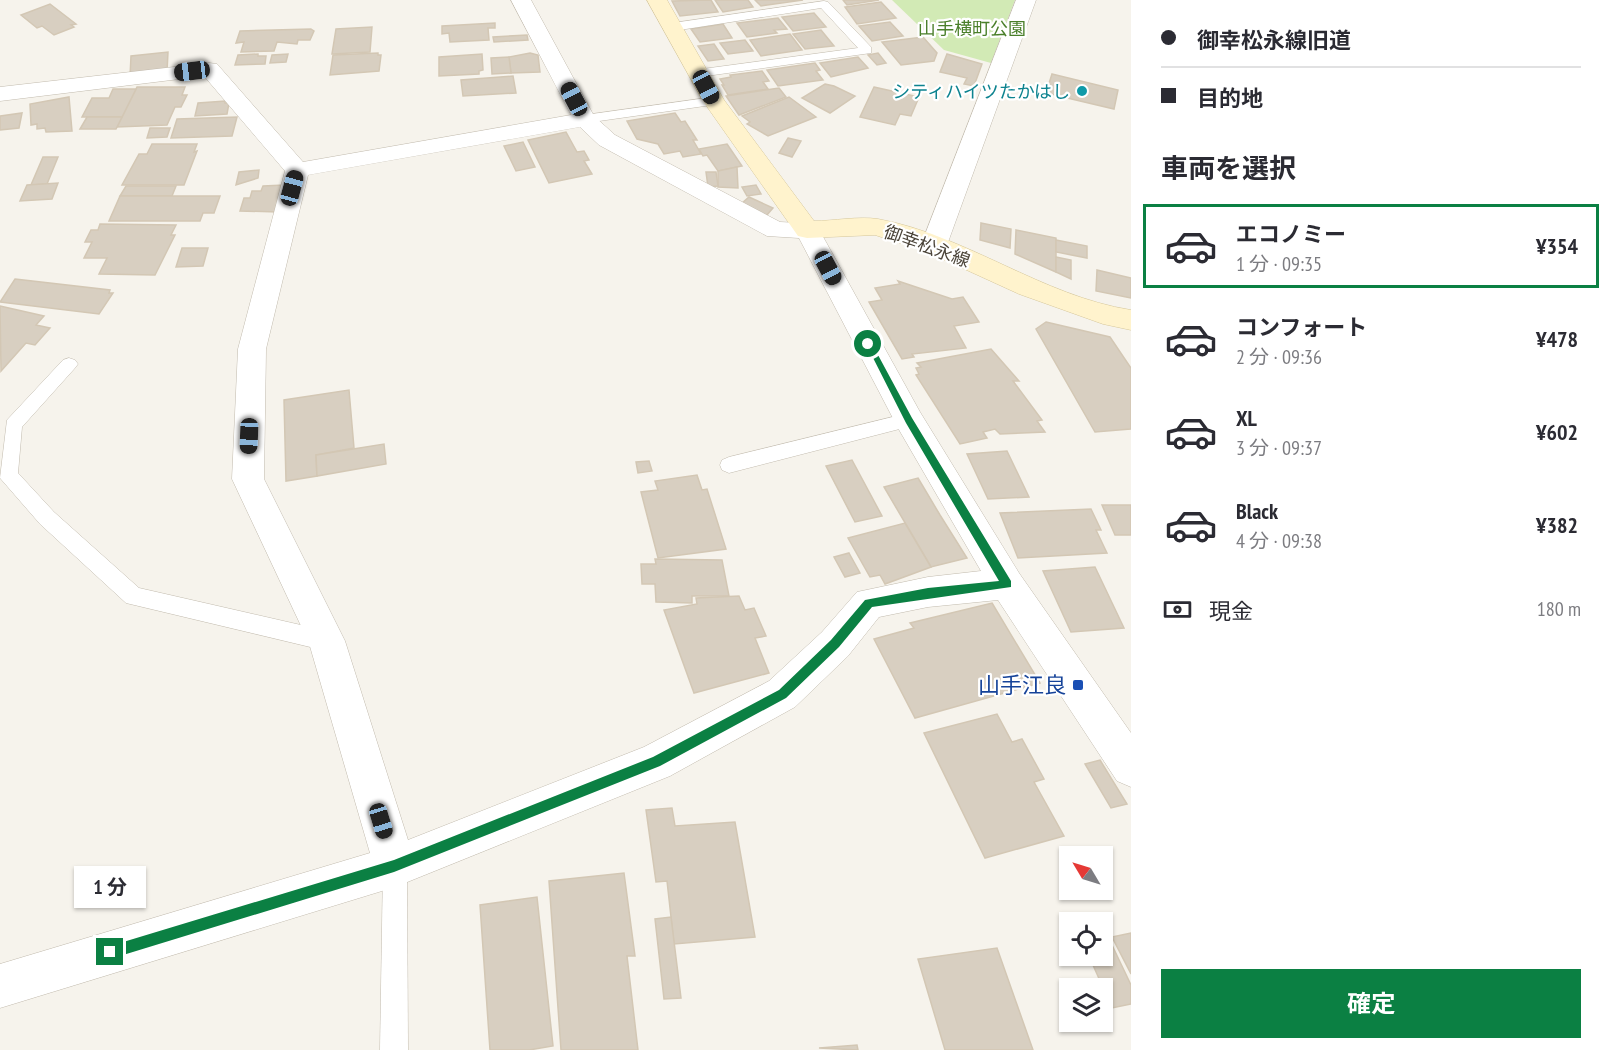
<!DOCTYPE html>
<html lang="ja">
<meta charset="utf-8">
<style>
body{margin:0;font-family:"PT Sans Narrow","Noto Sans JP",sans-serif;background:#f7f7f7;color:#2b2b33;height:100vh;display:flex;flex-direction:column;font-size:22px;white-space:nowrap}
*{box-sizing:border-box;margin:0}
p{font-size:20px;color:#7c7c81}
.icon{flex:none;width:33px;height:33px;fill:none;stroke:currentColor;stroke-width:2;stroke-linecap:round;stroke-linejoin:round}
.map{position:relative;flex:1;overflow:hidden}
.sheet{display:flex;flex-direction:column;background:#fff;width:480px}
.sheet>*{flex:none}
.hud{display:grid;align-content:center;height:132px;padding:0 30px;background:#fff}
.needle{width:39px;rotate:308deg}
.tools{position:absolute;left:1059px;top:846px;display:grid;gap:12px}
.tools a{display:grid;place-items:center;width:54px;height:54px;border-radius:0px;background:#fff;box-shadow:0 2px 4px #0004;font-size:30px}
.end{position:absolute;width:27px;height:27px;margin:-14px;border:8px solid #0b8043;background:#fff;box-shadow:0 0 0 3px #fff}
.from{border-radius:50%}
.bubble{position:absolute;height:42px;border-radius:0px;background:#fff;box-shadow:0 2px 4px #0004;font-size:20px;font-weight:700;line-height:42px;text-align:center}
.car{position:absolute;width:18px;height:36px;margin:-18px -9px;border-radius:8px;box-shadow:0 0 4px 2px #0007;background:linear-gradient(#222 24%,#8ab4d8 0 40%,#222 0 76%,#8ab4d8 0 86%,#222 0)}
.hud b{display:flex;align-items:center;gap:21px;height:57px;font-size:22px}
.hud b+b{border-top:2px solid #e1e1e2}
.hud i{width:15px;height:15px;background:#2b2b33}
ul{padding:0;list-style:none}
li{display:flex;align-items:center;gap:18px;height:84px;margin:0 12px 9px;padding:0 18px;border:3px solid transparent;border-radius:0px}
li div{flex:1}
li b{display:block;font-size:22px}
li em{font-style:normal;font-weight:700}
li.on{border-color:#0b8043}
li>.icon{width:54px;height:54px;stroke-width:1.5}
h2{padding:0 30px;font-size:27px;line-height:72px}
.pay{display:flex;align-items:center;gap:15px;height:66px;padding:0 30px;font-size:22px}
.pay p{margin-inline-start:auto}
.cta{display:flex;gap:12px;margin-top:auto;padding:12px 30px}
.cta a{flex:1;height:69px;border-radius:0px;background:#0b8043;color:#fff;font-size:24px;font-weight:700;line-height:69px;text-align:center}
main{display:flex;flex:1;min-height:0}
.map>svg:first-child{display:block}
.green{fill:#d2eab5}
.building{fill:#d8cfc1;stroke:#d3c7b4;stroke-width:1.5}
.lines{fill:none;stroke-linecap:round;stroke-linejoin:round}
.lane-casing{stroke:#c2bbae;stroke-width:1}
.street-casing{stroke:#c2bbae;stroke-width:1}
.secondary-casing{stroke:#d6c79b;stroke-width:1}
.lane{fill:#fff;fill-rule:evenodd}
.street{fill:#fff;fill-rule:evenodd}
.secondary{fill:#fff3cd;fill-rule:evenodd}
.route{fill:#0b8043}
.culture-dot{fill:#0f9aa8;stroke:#fff;stroke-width:2}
.transit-dot{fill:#1a4fb4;stroke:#fff;stroke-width:2}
.labels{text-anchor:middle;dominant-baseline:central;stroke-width:4.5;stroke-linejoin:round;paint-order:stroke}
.far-park-label{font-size:18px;fill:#4a7f2a;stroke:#fff}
.far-culture-label{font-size:18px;fill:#0d838f;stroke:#fff;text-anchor:end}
.far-street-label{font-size:18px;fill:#4b4439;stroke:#fff}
.transit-label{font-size:22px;fill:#164399;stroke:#fff;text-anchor:end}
</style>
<main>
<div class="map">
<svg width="1131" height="1050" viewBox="0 0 1131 1050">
<rect width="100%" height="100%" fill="#f6f3ec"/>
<!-- green -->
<path class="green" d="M892,0h123l-24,63 -47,-13z"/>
<!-- building -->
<g class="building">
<path d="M711,0l7,12 -38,4 -8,-15z"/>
<path d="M715,0h33l5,7 -30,5z"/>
<path d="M755,0h48l-42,6z"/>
<path d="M843,0h36l-32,5z"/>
<path d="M881,2l15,16 -39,6 -12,-17z"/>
<path d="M50,4l26,20 -5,1 3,2 -20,8 -12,-9 -5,2 -16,-13z"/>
<path d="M814,13l12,14 -33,4 -11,-14z"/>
<path d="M778,18l9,11 -13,1 3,3 -30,4 -10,-14z"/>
<path d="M890,22l13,14 -31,5 -13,-15z"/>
<path d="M495,23v5h-7l1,12 -39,2 -1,-9 -7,1v-8z"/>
<path d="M723,24l9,14 -32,4 -9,-13z"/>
<path d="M372,27l-2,25 -38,2 4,-25z"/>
<path d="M311,29l3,2 -4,9h-12l-1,4 -20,-2 -3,9 -33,1 3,-10 -8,1 4,-12z"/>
<path d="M821,30l13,16 -29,3 -12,-15z"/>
<path d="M790,34l12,16 -41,6 -11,-16z"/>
<path d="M527,35l1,5 -34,2 -1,-5z"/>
<path d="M923,37l14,16 -3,8 -33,4 -19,-23z"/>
<path d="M745,40l8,11 -25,3 -8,-11z"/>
<path d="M714,44l10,15 -16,2 -10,-15z"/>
<path d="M168,52l-1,20 -37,5 1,-21z"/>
<path d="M378,53v2h3l-2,16 -49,4 3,-20z"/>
<path d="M530,53l8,2 2,17 -29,1 -2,-16z"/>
<path d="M878,53l8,10 -9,2 -9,-10z"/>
<path d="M258,54v2h8l-1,8 -30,1 3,-10z"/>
<path d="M288,54l-2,8 -16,1 2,-8z"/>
<path d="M482,54l1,16 -4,1v3l-40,2v-19z"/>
<path d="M947,54l35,10 -8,22 -10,-2 3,-6 -27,-6z"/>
<path d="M509,57l2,16 -19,1 -1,-16z"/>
<path d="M858,57l10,11 -37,9 -11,-14z"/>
<path d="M815,63l5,7 -4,1 7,9 -45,6 -11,-16z"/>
<path d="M762,71l7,10 -6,1 5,7 -40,6 -6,-10h2l-4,-6 11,-2 -1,-2z"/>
<path d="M1052,74l66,16 -4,19 -68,-16z"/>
<path d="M513,76l3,17 -53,3 -2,-16z"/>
<path d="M825,84l9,2 21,10 -25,17 -28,-15z"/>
<path d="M137,87h48l-3,8h5l-6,12h-6l-8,18 -50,2z"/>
<path d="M874,87l45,10 -8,19 -11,-2 -5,11 -35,-8z"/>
<path d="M779,88l7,9 -47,18 -13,-19z"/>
<path d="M113,89h23l-14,28h-40l10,-19h17z"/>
<path d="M69,97l3,34 -26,1 -1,-4 -8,1v-5l-6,1 -1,-21z"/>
<path d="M789,97l27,20 -48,19 -21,-12 3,-2 -8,-6z"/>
<path d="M225,101v2h4l-2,11 -32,2 3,-13z"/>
<path d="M22,113l-3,15 -19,2v-14z"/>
<path d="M675,113l6,9 4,-1 12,19h-4l8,14 -18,3 -3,-6 -16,3 -6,-10 -21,-5 -10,-18z"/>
<path d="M87,117h35l-6,12h-36z"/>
<path d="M237,117l-5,19 -61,2 6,-19z"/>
<path d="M150,128h20l-3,9 -20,1z"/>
<path d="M566,132l11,20 7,-1 5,9 -5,1 8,13 -43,9 -21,-43z"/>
<path d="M788,138l13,3 -9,16 -13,-4z"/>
<path d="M523,142l12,25 -19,4 -12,-25z"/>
<path d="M152,144h45l-3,8 3,-1 -13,34h-62l17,-31h8z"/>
<path d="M727,144l15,22 -24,5 -11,-16 -4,1 -4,-7z"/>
<path d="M43,157h15l-11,27 -16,1z"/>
<path d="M737,167l1,21 -20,-1v-16z"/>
<path d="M259,170l-1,8 -22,7 3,-13z"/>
<path d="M706,172h10l2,14 -10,1z"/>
<path d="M58,183l-6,16 -32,2 7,-16z"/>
<path d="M284,185l-6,27 -38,-1 4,-13h6l2,-7h9l2,-5z"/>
<path d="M756,185l5,9 -14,2 -5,-9z"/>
<path d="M126,186h50l-4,10h-52z"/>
<path d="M120,196h100l-6,17h-11l-3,8h-91z"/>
<path d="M749,197l24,11 -7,8 -25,-12z"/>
<path d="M981,223l30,6 -1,19 -30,-8z"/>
<path d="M100,224l76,1 -5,10h4l-20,40 -56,-1 8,-16h-23l8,-16h-7l6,-12h7z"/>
<path d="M1016,230l40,8v34l-41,-18z"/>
<path d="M1056,240l31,6v12l-31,-6z"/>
<path d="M182,248h26l-5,18 -27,1z"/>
<path d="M1056,257l15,3v19l-15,-7z"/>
<path d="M1097,270l34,8v20l-35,-7z"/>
<path d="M15,279l95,11 -1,3h4l-14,21 -99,-12z"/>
<path d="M898,281l54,18 11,-2 16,25 -25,4 12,22 -54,6 2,3 -12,2 -33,-57 13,-2 -7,-12 25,-4z"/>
<path d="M0,306l44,10 -8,9 14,3 -15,17 -9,-2 -25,28z"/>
<path d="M1046,322l64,15 21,31v61l-36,3 -59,-103z"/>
<path d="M991,349l28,32h-6l29,39 -5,1 8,11 -45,2 -5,-5 -12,3 4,6 -27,6 -44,-69 3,-1 -3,-6 5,-1 -4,-4z"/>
<path d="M349,390l5,58 -38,7 1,21 -31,5 -2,-81z"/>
<path d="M384,444l2,20 -69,12 -1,-21z"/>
<path d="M1007,451l22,46 -41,2 -21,-45z"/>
<path d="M852,460l30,56 -27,6 -29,-56z"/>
<path d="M649,461l3,10 -14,2 -2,-11z"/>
<path d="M697,475l5,15 5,-1 19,60 -68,9 -17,-66 17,-2 -3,-9z"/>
<path d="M918,478l22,37 27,43 -36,9 -47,-80z"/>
<path d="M1102,505h29v30h-16z"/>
<path d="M1091,509l10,21h-5l11,23 -89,5 -18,-45z"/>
<path d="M905,523l26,44 -46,17 -5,-9 -10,2 -22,-39z"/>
<path d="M849,553l11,20 -15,4 -11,-20z"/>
<path d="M655,559l67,1 7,36h-37v7l-36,-1 -1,-18h-13l-1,-20h15z"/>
<path d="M1095,567l29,61 -53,4 -28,-61z"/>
<path d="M739,596l6,14 9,-2 12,28 -11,2 14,35 -75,20 -30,-83 33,-6 -1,-6z"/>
<path d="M992,603l48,80 -125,35 -41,-79 40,-11 -4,-5z"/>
<path d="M997,714l15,28 10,-3 22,40 -10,3 30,54 -79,22 -61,-125z"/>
<path d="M1100,760l27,44 -16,4 -26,-44z"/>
<path d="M672,808l3,18 60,-4 20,115 -81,7 -7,-63 -11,1 -10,-72z"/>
<path d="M624,873l11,83h-8l11,94h-77l-12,-169z"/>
<path d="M537,897l16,149 -24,4h-39l-10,-145z"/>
<path d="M671,917l10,81 -17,1 -9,-80z"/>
<path d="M1131,933v41l-19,-37z"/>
<path d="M1111,943l20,42v19l-19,4 -23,-52h13v-11z"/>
<path d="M997,948l36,102h-88l-27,-91z"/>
<path d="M857,1045l1,5 -39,-2z"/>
</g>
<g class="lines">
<defs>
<g id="lane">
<path d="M824,1l4,1 43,45v6l-172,24 -4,-1v-6l163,-22 -37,-40 -148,23 -6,-4 6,-4z"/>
<path d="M714,97l7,4 -2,3 -134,19 -7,-4 7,-4z"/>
<path d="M69,358l6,2 3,4 -3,4 -53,59 -4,46 36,39 85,76 188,43 8,3 3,7 -3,7 -8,3 -201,-48 -86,-79 -40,-46 7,-58 56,-60z"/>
<path d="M909,413l6,2 3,5 -3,5 -186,48 -7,-3 -2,-5 2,-5 7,-3z"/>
<path d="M395,854l9,3 3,9 1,184h-28l3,-184 3,-9z"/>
</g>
<g id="street">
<path d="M511,0h20l63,116 21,19 165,87 36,2 104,188 99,161 112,160v54l-14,-6 -119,-181 -70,7 -49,10 -31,39 -53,51 -125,69 -275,111 -395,121v-44l370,-111 -61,-210 -77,-164 6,-130 47,-178 -81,-95 -204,25v-14l209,-24 8,1 86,98 268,-47zM580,127l19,18 168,91 32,2 99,190 83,143 -53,6 -71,15 -35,40 -53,49 -125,66 -236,93 -63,-199 -81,-162 2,-130 42,-174z"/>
<path d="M1016,0h20l-89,245 -4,6 -9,3 -9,-3 -4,-6z"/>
</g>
<path id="secondary" d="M647,0h20l57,100 90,121c20,0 44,-5 64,-2 88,16 164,77 253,91v20l-28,-6 -84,-30 -94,-43 -50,-16 -68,3 -9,-2 -95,-135z"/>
</defs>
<!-- lane casing -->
<use href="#lane" class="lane-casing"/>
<!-- street casing -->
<use href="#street" class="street-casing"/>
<!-- secondary casing -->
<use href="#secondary" class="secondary-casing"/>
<!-- lane -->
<use href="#lane" class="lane"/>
<!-- street -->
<use href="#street" class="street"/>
<!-- secondary -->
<use href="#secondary" class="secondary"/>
</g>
<!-- route -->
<path class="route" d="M865,342h6l41,76 99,163v6l-139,20 -33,40 -53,51 -126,68 -266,106 -284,87 -5,-2 -2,-5 7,-6 284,-86 259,-103 126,-67 52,-50 34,-40 63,-12 71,-7 -93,-158z"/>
<!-- markers -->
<circle class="culture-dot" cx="1082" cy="91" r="6"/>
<rect class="transit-dot" x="1072" y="679" width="12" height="12" rx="3"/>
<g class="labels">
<!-- far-park labels -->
<g class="far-park-label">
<text x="972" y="28">山手横町公園</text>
</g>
<!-- far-culture labels -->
<g class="far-culture-label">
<text x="1070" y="91">シティハイツたかはし</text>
</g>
<!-- far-street labels -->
<g class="far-street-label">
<text transform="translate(927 246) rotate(20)">御幸松永線</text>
</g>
<!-- transit labels -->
<g class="transit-label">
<text x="1066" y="685">山手江良</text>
</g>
</g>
</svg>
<div class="tools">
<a><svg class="needle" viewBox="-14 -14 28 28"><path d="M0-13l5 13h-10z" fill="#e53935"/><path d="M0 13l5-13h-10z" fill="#7c7c81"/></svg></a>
<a><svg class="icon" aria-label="locate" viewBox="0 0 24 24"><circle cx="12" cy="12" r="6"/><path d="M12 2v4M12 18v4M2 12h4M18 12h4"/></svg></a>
<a><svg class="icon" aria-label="layers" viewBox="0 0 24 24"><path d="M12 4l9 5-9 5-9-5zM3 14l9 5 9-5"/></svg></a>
</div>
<i class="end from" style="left:868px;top:344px"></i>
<i class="end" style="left:110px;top:952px"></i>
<div class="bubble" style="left:74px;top:866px;width:72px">1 分</div>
<i class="car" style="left:192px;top:71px;rotate:263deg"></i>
<i class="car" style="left:706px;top:87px;rotate:152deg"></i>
<i class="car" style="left:574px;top:99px;rotate:332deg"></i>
<i class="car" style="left:292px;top:188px;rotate:15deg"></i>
<i class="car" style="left:828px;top:268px;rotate:152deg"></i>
<i class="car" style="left:249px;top:436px;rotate:182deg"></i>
<i class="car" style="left:381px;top:821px;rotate:163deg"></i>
</div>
<section class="sheet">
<div class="hud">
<b><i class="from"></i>御幸松永線旧道</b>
<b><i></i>目的地</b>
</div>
<h2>車両を選択</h2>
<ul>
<li class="on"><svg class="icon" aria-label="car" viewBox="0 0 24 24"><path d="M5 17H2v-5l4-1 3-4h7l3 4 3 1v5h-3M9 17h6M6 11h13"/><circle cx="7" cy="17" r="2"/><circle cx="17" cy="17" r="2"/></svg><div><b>エコノミー</b><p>1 分 · 09:35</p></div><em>¥354</em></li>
<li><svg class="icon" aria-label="car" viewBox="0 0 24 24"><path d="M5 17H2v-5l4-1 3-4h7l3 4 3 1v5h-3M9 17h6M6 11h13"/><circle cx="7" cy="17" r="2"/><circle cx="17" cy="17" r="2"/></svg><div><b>コンフォート</b><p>2 分 · 09:36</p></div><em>¥478</em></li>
<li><svg class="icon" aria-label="car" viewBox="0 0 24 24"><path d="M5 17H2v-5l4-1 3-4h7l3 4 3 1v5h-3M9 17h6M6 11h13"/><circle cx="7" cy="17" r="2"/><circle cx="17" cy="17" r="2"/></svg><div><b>XL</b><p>3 分 · 09:37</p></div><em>¥602</em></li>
<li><svg class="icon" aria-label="car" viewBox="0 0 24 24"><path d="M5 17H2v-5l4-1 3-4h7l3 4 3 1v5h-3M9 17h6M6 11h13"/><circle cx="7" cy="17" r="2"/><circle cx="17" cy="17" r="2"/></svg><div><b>Black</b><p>4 分 · 09:38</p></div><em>¥382</em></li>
</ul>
<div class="pay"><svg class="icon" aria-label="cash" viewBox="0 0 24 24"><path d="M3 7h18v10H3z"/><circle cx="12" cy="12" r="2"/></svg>現金<p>180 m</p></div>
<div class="cta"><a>確定</a></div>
</section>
</main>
